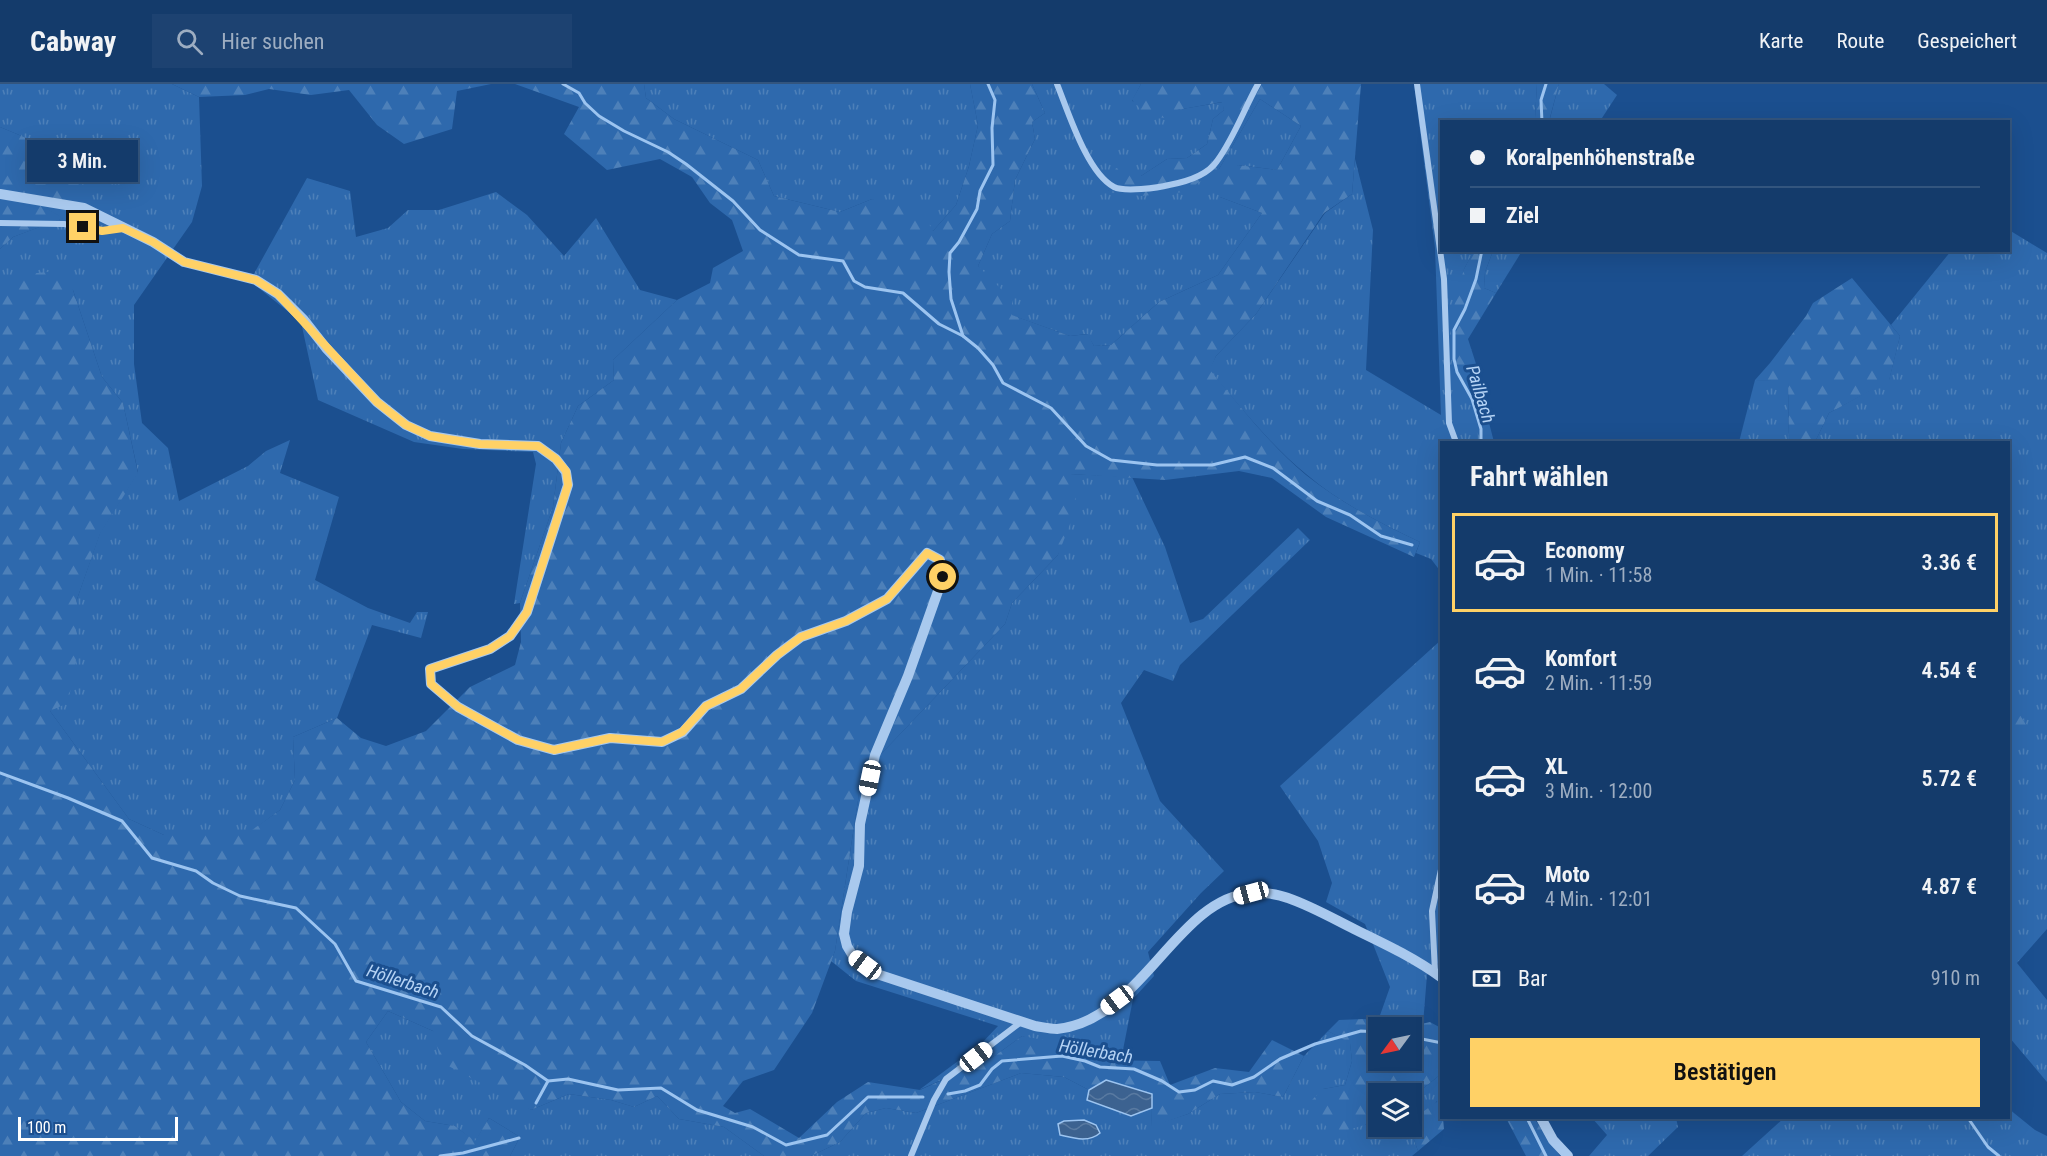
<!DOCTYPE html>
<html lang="de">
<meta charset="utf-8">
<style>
body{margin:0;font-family:"Roboto Condensed",sans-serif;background:#1d4271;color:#f1f3f6;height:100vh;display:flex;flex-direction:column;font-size:22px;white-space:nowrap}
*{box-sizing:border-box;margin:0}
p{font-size:20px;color:#9dadc1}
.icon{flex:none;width:33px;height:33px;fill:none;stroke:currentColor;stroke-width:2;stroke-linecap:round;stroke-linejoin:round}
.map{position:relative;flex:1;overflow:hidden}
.drawer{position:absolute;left:1440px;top:357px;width:570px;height:678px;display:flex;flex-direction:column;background:#143b6b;border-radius:0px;box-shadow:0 6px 24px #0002,0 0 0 2px #33557e}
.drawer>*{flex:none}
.top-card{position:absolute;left:1440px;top:36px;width:570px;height:132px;border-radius:0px;box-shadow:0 6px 24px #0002,0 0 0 2px #33557e;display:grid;align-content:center;height:132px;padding:0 30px;background:#143b6b}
.needle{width:39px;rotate:237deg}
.tools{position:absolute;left:1368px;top:933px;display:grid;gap:12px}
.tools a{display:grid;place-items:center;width:54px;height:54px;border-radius:0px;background:#143b6b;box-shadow:0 6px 24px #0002,0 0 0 2px #33557e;font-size:30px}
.scale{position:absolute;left:18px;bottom:15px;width:160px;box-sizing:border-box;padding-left:6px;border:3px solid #fff;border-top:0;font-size:16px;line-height:21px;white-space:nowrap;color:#fff;-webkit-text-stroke:4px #1b4f8f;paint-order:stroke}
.end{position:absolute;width:27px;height:27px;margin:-14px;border:8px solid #ffd166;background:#111;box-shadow:0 0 0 3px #111}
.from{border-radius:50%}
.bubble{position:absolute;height:42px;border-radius:0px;background:#143b6b;box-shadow:0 6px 24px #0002,0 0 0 2px #33557e;font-size:20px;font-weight:600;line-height:42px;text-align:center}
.car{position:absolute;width:18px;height:36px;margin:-18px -9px;border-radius:8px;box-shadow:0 0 4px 2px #0007;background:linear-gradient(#fff 24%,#345 0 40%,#fff 0 76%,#345 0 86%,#fff 0)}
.top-card b{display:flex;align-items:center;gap:21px;height:57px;font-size:22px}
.top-card b+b{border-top:2px solid #33557e}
.top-card i{width:15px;height:15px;background:#f1f3f6}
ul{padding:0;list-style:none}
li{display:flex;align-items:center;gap:18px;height:99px;margin:0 12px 9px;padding:0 18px;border:3px solid transparent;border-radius:0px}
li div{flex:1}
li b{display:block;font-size:22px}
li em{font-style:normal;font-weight:600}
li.active{border-color:#ffd166}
li>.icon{width:54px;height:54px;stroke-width:1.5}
h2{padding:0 30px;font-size:27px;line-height:72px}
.pay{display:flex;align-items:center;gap:15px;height:66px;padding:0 30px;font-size:22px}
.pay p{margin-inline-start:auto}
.action{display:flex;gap:12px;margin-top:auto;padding:12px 30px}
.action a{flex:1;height:69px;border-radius:0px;background:#ffd166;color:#111;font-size:24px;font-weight:600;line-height:69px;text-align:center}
header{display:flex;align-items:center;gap:36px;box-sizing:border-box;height:84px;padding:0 30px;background:#143b6b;border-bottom:2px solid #33557e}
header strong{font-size:28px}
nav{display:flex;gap:33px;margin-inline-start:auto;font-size:21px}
.search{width:420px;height:54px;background:#1d4271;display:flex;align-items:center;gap:15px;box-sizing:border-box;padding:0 21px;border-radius:0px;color:#9dadc1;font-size:22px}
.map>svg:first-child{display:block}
.grass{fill:url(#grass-tufts)}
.forest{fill:url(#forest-firs)}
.water{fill:url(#water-waves);stroke:#9cc4f0;stroke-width:1.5}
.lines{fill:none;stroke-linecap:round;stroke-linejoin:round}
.stream{stroke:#9cc4f0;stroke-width:3}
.minor{stroke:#a9c9ee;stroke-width:6}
.tertiary{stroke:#a9c9ee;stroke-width:10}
.route{stroke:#ffd166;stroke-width:8}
.labels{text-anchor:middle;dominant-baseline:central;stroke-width:6;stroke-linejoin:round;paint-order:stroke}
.water-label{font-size:18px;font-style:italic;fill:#b5d3f5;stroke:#1b4f8f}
</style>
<header>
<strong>Cabway</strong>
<div class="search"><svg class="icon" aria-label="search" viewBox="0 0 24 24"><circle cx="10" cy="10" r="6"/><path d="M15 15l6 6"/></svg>Hier suchen</div>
<nav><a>Karte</a><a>Route</a><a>Gespeichert</a></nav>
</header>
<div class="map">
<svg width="2047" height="1072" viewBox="0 0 2047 1072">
<defs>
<pattern id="grass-tufts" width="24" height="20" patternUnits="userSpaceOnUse" patternTransform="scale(1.5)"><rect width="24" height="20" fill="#2e69ad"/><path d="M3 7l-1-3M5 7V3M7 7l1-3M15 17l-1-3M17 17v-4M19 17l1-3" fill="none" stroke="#4d80b9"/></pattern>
<pattern id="forest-firs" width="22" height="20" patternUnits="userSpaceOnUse" patternTransform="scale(1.5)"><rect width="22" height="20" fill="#2e69ad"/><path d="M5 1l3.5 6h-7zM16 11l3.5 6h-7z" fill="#4d80b9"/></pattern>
<pattern id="water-waves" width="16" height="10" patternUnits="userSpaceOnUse" patternTransform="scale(1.5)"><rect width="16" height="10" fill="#3c6290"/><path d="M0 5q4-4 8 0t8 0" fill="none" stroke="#597aa1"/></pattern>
</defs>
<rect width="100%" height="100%" fill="#1b4f8f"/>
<!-- grass -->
<g class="grass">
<path d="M0,0h172l27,13 3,89 -10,36 -58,83v59l8,59 26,25 11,53 69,-35 18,-15 24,-11 -10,33 59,24 -24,83 53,28 42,15 7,-11h11l-7,26 -49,-13 -35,93 -44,19 2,43 -15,30 -35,26 -81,-1 -35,-16 -79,-108 26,-51v-58l24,-69 38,-61 -15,-69 -21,-26 -29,-87 -73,-13v-28l13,-12 50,-19 -17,-9 7,-60 -53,-22z"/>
<path d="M644,0h326l8,41 -9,41 -13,39 -23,26 -61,-32 -32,13 -66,-16 -16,-36 -84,-41 -28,-21z"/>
<path d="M1032,0h109l-9,17 44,9 47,-8 1,8 -11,9 -6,25 -20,14 -20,1 -26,17 -33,15 111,-22 41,-70 41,27 -24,44 -39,-5 -18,32 42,16 -44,62 -59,27 -48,43 -17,1 -7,-12 -17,2 -59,-21 -33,-49 14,-32 18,-13 5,-41 20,-41 -3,-17 13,-9z"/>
<path d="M1414,0h123l-2,34 -3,3 -90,1v128l32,1 -10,18 -10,97 23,44 2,28 -1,4h-36l-1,130 -10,-13 -15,-6 4,-11c-40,-19 -80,-39 -114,-68 -37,-30 -66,-68 -97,-104l7,-14 40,-42 69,-101 27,-19 3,-35 18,71 -7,140 75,45 -6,-167z"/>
<path d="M1559,0h45l13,11 -17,26 -51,1z"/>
<path d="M307,94l43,13 6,46 32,-9 20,-18h31l57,-18 31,23 37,41 32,-38 44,72 37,10 -64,60 1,20 -36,26 -17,37 -8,64 -33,96 -6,1 22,-140 -3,-12 -70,-3 -49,-7 -96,-42 -17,-78 -51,-41z"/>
<path d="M2009,146l38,23v676l-30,34 30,37v82l-38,-45 -1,-595h-193l14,-29 60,-33 11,-44 -9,-11 60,-74 57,-1z"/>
<path d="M1493,167h29l-26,42 -12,-5 1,-16z"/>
<path d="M1755,296l33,1 1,61h-50z"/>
<path d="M1070,390l62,3 33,70 25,76 13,-4 95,-91 12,12 -130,125 -7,16 -29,-11 -23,33 39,98 64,70 -23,22 -53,59 6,24 -21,23 -12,61h-29l-70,-24 -29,21 -74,33 62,-46 17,-18 -142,-45 -25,-20 4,-10 27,-177 143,-150 7,-21 46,-48z"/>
<path d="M1441,556v319l-14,16 -4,49 -18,3 -27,-6 12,-34 -25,-63 -39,-22 6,-19 -14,-42 -38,-55z"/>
<path d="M388,927l45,20 98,79 38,-16 42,6 23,7 23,-11 22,23 45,8 40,29h-254l10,-19 -31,-19 -14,24 -20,-16 -30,-5 -24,-19 -35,-60z"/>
<path d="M1328,947l22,11 2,19 -7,24 -22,4 44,37 11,-5v5h34v-24l13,-15 16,-13v36l-4,-9 -25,33 6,17 -6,5h-601l29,-14 26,-29 20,-5 30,5 105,-40 43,4 25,13 -1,11 43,15 21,-8 -1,18 37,-12 32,-20 35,-2 28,5 21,-41z"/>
<path d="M2009,1025l26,21 12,6v20h-305l42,-38h224z"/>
<path d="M1592,1034h84l2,9 -30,29h-59l18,-21z"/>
</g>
<!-- forest -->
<g class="forest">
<path d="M172,0h319l-34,7 -5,38 -48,15 -27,-19 -28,-35 -38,5 -42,-6 -24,6 -46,2z"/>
<path d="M515,0h129l2,14 28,21 84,41 16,36 66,16 32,-13 49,11 12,21 23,-26 13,-39 9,-41 -8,-41h62l13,29 -13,9 3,17 -20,41 -5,41 -18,13 -14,32 34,34v15l58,21 18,-2 6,12 17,-1 48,-43 59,-27 44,-62 -42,-16 -2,-19 20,-13 39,5 24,-44 -41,-27 -41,70 -35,23 -43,4 -33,-4 8,-24 25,8 26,-17 20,-1 20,-14 6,-25 11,-9 -2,-8 -45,8 -13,8 -18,-4 -14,-14 9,-16h220l-9,110 -28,19 -68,101 -40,42 -6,14c30,36 59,74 96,105 35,28 74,48 114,67l-6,15 -88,-40 -54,-39 -33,-7 -74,9 -94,-6 6,32 -19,49 -46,48 -7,21 -143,150 -27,177 -23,62 -38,57 -31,11 -20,25 12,7 15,-4 49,29 38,-36 31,-20 52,8 73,-33 29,-21 66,12 5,12 67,1 10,24 45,-17 34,4 23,-32 32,16 -21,41 -28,-5 -35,2 -32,20 -37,13 1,-33 -46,-14 -17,10 -25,-13 -43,-4 -105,40 -30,-5 -20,5 -26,29 -29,14h-47l-40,-29 -45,-8 -22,-23 -23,11 -23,-7 -42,-6 -38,16 -90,-48 -8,-31 -45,-20 -22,31 35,60 24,19 30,5 20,15 14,-23 31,19 -10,19h-510v-879l56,-6 17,19 29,87 21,26 15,70 -38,61 -24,68v58l-8,43 -18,8 79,108 35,16h81l35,-25 15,-30 -2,-43 44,-19 24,20 25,8 40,-15 44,-44 45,-22 6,-23 -1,-39 33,-96 8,-64 17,-37 36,-26 -1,-20 64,-60 33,-17 3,-15 30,-17 -11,-31 -22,-17 -18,-26 -32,-18 -53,11 -43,-36 15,-27z"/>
<path d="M1537,0h22l-10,37h-17l3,-3z"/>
<path d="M0,43l53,22 29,35 -7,15 -28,10 17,9 -51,19 -13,12z"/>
<path d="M1474,166l19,1 -8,21 -1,16 12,5 -28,46 9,28 -5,17 16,35 6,23h-16l-1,-32 -23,-44 -4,-46 14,-51z"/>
<path d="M1852,194l48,58 -11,45 -60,32 -14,29h-26l-1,-60 -33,-2 15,-17 36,-47 7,-13z"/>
<path d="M2009,616l20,28 -20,14h-1z"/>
<path d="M1364,935l26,4 15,4 -27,1v32h34v-32l-3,-1 21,-5 11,6v46l-16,13 -13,15v-8h-34v27l-44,13 -28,-28 17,-17 22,-4 7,-24 -2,-18 -22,-12 11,-11z"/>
<path d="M1438,1017l3,9 1,8h1l1,11 -26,22 -6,-17 12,-23z"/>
<path d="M1506,1034h28l26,38h-34z"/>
</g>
<!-- water -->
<g class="water">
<path d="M1106,996l46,14v14l-21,8 -44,-16 2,-10z"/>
<path d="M1084,1036l12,5 4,8c-11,10 -27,5 -40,2l-2,-11 6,-3z"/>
</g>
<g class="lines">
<!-- stream -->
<g class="stream">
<path d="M563,0l16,9 6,10 14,13 25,15 44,21 18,12 47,37 27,29 39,25 44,6 11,20 11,6 38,6 36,31 24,12 15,12 15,17 10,18 48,25 35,38 25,14 46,5h55l33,-8 28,11 44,33 33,14 31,21 31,9"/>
<path d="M1542,38l-1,-22 5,-16"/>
<path d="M963,252l-12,-37 -2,-27 1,-19 9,-11 18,-33 3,-18 13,-26 -1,-37 3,-28 -7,-16"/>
<path d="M1481,358v-13l-9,-30 -15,-27 -3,-13v-29l11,-21 11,-30 6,-29"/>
<path d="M0,689l68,25 54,23 30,37 44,13 17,12 27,13 56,12 39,36 21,37 85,26 31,29 53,29 23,16 20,-2 50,11 43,-2 36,22 56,17 33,18 41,-10 41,-38h55"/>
<path d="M1412,953l30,6"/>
<path d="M948,1010l17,-3 15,-6 12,-16 10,-8 60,-5 23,5 15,6 34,2 28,12 17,11 16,-2 18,-9 19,4 22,-8 26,-18 35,-15 46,-13 17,1"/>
<path d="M536,1019l12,-22"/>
<path d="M1527,1034l19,38"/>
<path d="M1968,1034l20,29 11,9"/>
<path d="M440,1072l23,-3 56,-15"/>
</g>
<!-- minor -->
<g class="minor">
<path d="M1057,0c11,27 30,89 57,103 10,5 44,1 55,-2 16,-3 38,-9 48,-24 17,-23 27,-52 41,-77"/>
<path d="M1417,0l27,195 5,144 7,19"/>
<path d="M0,139l64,1 38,7 20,-3"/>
<path d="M1435,888l-3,-61 10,-46"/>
<path d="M911,1072l23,-56 12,-21 75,-57"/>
</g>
<!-- tertiary -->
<g class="tertiary">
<path d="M0,110l84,14 69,34 31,20 72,18 22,14 26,26 22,28 51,54 29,23 24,11 50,8 58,2 18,13 10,13 2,13 -41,127 -17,24 -20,13 -60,20 1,15 27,23 60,33 36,10 56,-12 52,4 21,-10 23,-26 35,-17 36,-34 24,-18 45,-16 41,-22 40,-46 13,7 3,17 -35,99 -33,79 -15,69 -1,42 -12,46 -3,22 3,12 6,10 24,18 158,52c7,1 15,3 22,3 84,-8 119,-130 194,-136 11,-1 27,1 37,5 23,8 44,20 66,31 29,14 61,29 88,49"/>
<path d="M1541,1034l12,22 15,16"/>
</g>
</g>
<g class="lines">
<!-- route -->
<path class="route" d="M83,143l19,4 21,-3 30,14 31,20 72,18 22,14 99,108 29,23 24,11 17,3 33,5 58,2 18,13 10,12 2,14 -41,127 -17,24 -20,13 -60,20 1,15 27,23 60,33 36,10 56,-12 52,4 20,-10 24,-26 35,-17 36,-34 24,-18 45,-16 41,-22 40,-46 13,7 3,17"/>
</g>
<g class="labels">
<!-- water labels -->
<g class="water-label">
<text transform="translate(1481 310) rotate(73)">Pailbach</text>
<text transform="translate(403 897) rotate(18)">Höllerbach</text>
<text transform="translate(1096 967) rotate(9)">Höllerbach</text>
</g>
</g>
</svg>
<div class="tools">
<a><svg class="needle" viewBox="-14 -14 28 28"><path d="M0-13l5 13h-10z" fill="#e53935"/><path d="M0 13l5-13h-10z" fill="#9dadc1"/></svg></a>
<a><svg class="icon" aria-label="layers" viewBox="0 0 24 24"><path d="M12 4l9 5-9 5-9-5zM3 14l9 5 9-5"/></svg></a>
</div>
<div class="scale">100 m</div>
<i class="end from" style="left:943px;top:493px"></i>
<i class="end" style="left:83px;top:143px"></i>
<div class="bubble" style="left:27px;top:56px;width:111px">3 Min.</div>
<i class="car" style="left:870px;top:694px;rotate:192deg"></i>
<i class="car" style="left:1251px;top:809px;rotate:255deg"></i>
<i class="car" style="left:865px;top:881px;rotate:307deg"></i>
<i class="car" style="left:1117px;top:916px;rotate:233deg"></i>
<i class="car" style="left:976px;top:973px;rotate:52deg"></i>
<div class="top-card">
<b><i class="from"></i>Koralpenhöhenstraße</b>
<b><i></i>Ziel</b>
</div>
<section class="drawer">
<h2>Fahrt wählen</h2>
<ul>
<li class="active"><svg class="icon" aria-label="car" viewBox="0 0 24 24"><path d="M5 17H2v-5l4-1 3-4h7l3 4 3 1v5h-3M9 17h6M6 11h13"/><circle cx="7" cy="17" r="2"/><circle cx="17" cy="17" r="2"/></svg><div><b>Economy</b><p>1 Min. · 11:58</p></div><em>3.36 €</em></li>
<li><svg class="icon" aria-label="car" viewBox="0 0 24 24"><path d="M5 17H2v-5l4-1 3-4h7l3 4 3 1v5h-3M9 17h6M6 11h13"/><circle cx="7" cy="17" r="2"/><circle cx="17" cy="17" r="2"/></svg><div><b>Komfort</b><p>2 Min. · 11:59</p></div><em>4.54 €</em></li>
<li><svg class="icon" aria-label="car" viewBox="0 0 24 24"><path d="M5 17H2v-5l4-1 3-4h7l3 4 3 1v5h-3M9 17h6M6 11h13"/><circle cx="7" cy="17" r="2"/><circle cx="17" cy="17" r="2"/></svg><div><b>XL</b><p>3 Min. · 12:00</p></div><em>5.72 €</em></li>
<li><svg class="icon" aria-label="car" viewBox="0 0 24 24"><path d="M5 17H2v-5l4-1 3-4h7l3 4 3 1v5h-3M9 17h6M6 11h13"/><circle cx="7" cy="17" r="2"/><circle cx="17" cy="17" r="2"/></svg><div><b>Moto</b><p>4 Min. · 12:01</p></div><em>4.87 €</em></li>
</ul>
<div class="pay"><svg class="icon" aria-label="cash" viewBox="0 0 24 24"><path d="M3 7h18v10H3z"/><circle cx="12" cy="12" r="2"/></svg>Bar<p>910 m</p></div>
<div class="action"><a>Bestätigen</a></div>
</section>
</div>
